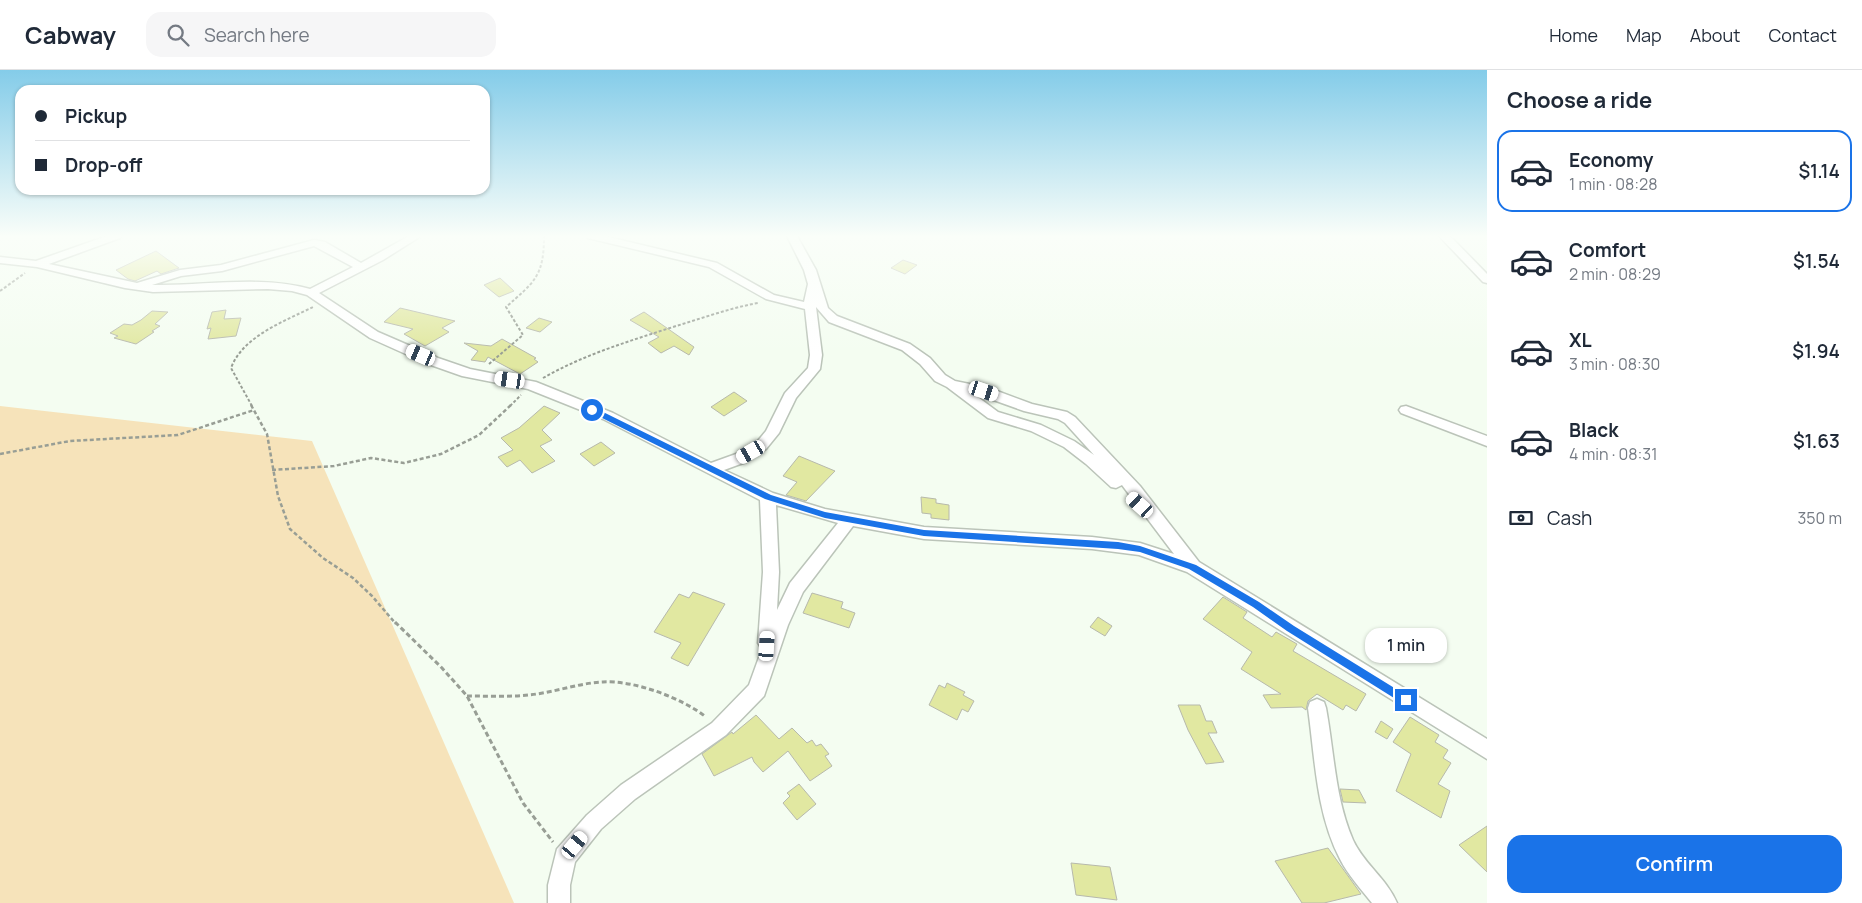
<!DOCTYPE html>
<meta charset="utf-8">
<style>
body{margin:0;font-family:Manrope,sans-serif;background:#f6f6f7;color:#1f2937;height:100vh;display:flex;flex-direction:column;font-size:19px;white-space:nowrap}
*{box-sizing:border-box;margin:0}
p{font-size:16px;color:#747a83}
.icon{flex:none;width:28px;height:28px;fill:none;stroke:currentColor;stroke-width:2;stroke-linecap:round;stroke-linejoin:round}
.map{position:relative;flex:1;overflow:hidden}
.drawer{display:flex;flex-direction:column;background:#fff;width:375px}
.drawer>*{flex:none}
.hud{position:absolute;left:15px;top:15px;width:475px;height:110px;border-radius:15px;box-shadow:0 1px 4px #0004;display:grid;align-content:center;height:110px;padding:0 20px;background:#fff}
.end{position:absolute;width:22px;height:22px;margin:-11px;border:6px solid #1a73e8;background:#fff;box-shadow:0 0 0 2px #fff}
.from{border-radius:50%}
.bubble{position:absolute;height:35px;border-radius:15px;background:#fff;box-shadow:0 1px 4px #0004;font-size:16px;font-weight:600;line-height:35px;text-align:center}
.car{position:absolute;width:15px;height:30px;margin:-15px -8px;border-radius:6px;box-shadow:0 0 4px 1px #0007;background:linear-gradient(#fff 24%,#345 0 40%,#fff 0 76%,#345 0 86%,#fff 0)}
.hud b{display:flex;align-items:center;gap:18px;height:48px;font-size:19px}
.hud b+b{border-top:1px solid #e0e1e3}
.hud i{width:12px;height:12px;background:#1f2937}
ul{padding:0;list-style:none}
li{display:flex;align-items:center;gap:15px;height:82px;margin:0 10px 8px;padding:0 10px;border:2px solid transparent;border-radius:15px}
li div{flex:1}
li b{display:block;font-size:19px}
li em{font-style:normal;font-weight:600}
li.current{border-color:#1a73e8}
li>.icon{width:45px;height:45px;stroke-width:1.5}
h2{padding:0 20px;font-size:22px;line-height:60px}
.pay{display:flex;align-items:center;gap:12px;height:55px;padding:0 20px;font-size:19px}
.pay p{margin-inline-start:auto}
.action{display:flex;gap:10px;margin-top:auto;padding:10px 20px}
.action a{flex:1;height:58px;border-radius:15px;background:#1a73e8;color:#fff;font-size:20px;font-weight:600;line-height:58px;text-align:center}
header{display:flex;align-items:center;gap:30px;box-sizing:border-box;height:70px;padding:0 25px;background:#fff;border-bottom:1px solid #e0e1e3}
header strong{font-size:24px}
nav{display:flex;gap:28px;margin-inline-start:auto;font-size:18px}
.search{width:350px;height:45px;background:#f6f6f7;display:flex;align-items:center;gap:12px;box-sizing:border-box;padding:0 18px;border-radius:15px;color:#747a83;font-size:19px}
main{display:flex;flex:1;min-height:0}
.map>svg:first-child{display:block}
.green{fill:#f6e3ba}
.building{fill:#e1e8a1;stroke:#b7b9ac}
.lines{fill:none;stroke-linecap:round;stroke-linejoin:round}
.minor-casing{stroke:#bbc4b9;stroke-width:3}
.path-far2{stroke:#989e95;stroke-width:2;stroke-dasharray:3 2;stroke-linecap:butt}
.path-far1{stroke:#989e95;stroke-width:2.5;stroke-dasharray:4 2.5;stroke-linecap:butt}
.path{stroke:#989e95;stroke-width:3;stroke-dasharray:5 3;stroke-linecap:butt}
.minor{fill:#fff;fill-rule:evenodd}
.route{fill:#1a73e8}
</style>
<header>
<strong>Cabway</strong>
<div class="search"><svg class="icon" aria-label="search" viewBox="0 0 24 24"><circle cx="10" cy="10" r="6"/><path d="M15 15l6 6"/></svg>Search here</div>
<nav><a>Home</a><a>Map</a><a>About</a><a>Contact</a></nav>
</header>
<main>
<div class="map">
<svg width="1487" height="833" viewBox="0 0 1487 833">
<rect width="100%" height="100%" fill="#f4fdf1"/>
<!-- green -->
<path class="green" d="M0,336l312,35 202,462h-514z"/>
<!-- building -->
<g class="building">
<path d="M156,181l23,17 -18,6 -4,-3 -22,10 -7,-2 -12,-9z"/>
<path d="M903,190l14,5 -12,9 -14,-6z"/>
<path d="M500,208l14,13 -15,6 -15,-12z"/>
<path d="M400,238l55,13 -13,7 7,4 -24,14 -21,-12 9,-5 -29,-7z"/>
<path d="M226,240l-2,9 17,-1 -5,18 -28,3 3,-11 -4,1 5,-17z"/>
<path d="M152,241l16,1 -13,12 5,2 -8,5 2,1 -18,12 -22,-6 4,-2 -8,-3 14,-9 8,1 9,-5z"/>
<path d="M644,242l50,35 -5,8 -15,-9 -13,7 -13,-10 11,-6 -29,-17z"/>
<path d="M539,248l13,4 -12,10 -14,-4z"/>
<path d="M502,269l34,19 -2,1 4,3 -18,12 -32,-17 -3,5 -14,-2 7,-9 -14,-8 27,3z"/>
<path d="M734,322l13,9 -23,15 -13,-9z"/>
<path d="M544,336l16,7 -18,17 10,10 -12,6 15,15 -23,12 -12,-13 -13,7 -9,-10 15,-7 -12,-12 18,-10z"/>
<path d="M601,372l14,11 -21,13 -14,-12z"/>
<path d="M799,386l36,15 -29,30 -20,-6 11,-13 -14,-6z"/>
<path d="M921,427l15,2v4l13,2v15l-18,-2v-4l-9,-1z"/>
<path d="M693,522l32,12 -37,62 -17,-8 10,-15 -27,-11 25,-38 10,4z"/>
<path d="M812,523l31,9 -2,6 14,5 -6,15 -46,-15z"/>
<path d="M1223,527l24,15 -4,6 29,19 4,-5 21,12 -4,7 73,43 -10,17 -10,-6 -3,5 -26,-16 -9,7 -2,9 -4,-3 -31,1 -8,-13 18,-1 -40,-25 11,-17 -49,-33z"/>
<path d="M1098,547l14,9 -7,10 -15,-9z"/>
<path d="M947,613l18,9 -2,3 11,6 -6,11 -6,-3 -5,11 -28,-15 10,-20 6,3z"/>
<path d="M1178,635h22l6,16h6l5,12h-9l16,29 -18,2 -18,-34z"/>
<path d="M756,645l23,24 13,-11 15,15 5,-3 4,6 5,-2 8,10 -4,2 7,10 -22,15 -22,-30 -25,21 -9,-10 -2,-5 -38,19 -12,-22 30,-22 1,2z"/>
<path d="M1410,647l29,18 -4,7 13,8 -5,8 8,5 -13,21 12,7 -9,27 -45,-27 15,-37 -18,-12z"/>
<path d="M1381,651l12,8 -6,10 -12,-7z"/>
<path d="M799,714l17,20 -19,16 -14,-17 7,-7 -3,-3z"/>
<path d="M1340,719l19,1 7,13 -23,-1z"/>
<path d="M1487,756v46l-28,-27z"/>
<path d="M1328,778l33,46 -37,9h-22l-27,-42z"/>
<path d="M1071,793l39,4 7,33 -41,-5z"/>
</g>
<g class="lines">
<defs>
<g id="minor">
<path d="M107,166h14l-1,2 -71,26 88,19 43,-13 41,-5 93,-25 11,2 36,21 48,-27h12l-38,24 -64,33 59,39 60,26 32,11 66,13 77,31 98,50 25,-9 20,-11 10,-12 19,-38 23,-25 2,-13 -5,-46 -39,-10 -57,-32 -121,-29 -1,-2h17l113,27 57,32 30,7 4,-18 -4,-14 -17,-34h10l19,34 12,38 9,8 73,28 20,14 15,17 10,6 34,7 43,16 35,8 8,5 65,69 59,76 288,177v20l-300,-187 -48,-17 -47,-6 -168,-10 -71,-13 -50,66 -15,33 -24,71 -38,39 -91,64 -34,30 -26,33 -5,23v18h-22v-18l9,-36 30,-34 34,-30 91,-62 37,-38 13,-36 -4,-6 5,-71 -3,-72 -157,-81 -75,-30 -66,-13 -34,-12 -58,-26 -63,-43 -15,-4 -24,-2 -115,3 -28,-4 -88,-21 -37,-4v-6l36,4zM314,176l39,21 -43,22c-50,-14 -106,-3 -158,-4l29,-9 41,-5zM816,237l13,15 73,28 18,14 15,17 12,6 41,31 43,13 33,16 22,17 25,23 5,1 6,-3 52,69 -34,-11 -48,-6 -168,-10 -99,-18 -52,-16 -49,-23 22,-8 20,-13 13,-16 17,-35 24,-29 2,-14zM971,322l53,19 34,8 7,4 29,32 -20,-14 -33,-16 -43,-13zM776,435l62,18 -48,60 -13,27 2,-38z"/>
<path d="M1439,166h11l37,38v9l-4,-1z"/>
<path d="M1406,336l81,30v10l-86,-33 -2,-3 2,-3z"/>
<path d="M1317,629l7,3 2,6c8,43 9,91 27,132 11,24 34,39 44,63h-25c-11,-14 -24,-28 -32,-44 -24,-46 -25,-101 -32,-151l2,-6z"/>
</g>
</defs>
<!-- minor casing -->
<use href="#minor" class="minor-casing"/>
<!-- path-far2 -->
<g class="path-far2">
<path d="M0,221l25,-18"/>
<path d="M489,294l34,-29 -17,-28c28,-25 38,-30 38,-71"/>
<path d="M543,308c42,-24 87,-37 133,-52 27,-8 54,-18 82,-23"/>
<path d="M252,336l-21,-38c12,-32 54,-47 82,-61"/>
<path d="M510,336l11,-11"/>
</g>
<!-- path-far1 -->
<g class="path-far1">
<path d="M251,335l16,29 11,62 12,33 33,29 30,20 19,18 24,28"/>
<path d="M0,384l70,-13 108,-6 76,-25"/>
<path d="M272,400l62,-4 37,-8 33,5 37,-9 38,-19 32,-30"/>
</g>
<!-- path -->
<g class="path">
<path d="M395,552l47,46 25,28 56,107 30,39"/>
<path d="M467,626c20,0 41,1 61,-1 25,-2 50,-12 75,-13 31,-2 79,16 103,35"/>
</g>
<!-- minor -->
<use href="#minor" class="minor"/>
</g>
<!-- sky -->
<linearGradient id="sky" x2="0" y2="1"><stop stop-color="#84cce9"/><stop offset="0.59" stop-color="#fafef9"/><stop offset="1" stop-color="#fafef9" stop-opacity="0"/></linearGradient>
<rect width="1487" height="282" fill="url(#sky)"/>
<!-- route -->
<path class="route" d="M590,338h5l176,87 54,17 99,18 194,12 22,4 56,19 63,37 35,24 115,71 2,3 -2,3h-7l-115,-72 -34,-24 -64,-38 -49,-17 -22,-3 -194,-13 -99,-18 -60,-19 -175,-87z"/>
</svg>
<i class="end from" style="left:592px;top:340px"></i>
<i class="end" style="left:1406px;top:630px"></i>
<div class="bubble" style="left:1365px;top:558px;width:82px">1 min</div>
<i class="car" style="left:421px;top:285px;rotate:293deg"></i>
<i class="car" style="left:510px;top:310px;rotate:279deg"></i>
<i class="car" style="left:984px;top:321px;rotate:108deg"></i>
<i class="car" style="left:751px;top:382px;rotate:240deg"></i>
<i class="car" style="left:1140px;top:435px;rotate:312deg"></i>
<i class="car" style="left:767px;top:576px;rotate:4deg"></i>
<i class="car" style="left:575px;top:775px;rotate:40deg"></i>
<div class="hud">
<b><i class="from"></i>Pickup</b>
<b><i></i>Drop-off</b>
</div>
</div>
<section class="drawer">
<h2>Choose a ride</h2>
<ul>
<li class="current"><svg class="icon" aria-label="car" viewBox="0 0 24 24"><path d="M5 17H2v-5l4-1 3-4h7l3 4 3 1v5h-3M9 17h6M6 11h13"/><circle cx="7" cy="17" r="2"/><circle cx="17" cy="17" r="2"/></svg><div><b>Economy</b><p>1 min · 08:28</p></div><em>$1.14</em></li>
<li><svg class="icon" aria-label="car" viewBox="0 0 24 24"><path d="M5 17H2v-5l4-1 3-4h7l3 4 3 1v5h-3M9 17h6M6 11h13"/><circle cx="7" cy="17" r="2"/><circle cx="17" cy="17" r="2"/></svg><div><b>Comfort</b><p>2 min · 08:29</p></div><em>$1.54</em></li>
<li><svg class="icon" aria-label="car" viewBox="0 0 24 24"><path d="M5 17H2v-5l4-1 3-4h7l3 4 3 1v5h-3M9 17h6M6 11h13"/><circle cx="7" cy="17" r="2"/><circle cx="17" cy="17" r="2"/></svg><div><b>XL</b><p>3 min · 08:30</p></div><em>$1.94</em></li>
<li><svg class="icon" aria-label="car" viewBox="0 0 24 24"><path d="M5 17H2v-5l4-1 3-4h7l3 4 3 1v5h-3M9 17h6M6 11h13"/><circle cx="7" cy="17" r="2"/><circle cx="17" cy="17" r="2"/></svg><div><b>Black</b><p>4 min · 08:31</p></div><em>$1.63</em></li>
</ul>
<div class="pay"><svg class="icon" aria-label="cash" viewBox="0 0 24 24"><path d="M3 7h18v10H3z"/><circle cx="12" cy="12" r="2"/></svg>Cash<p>350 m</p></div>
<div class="action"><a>Confirm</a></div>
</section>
</main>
